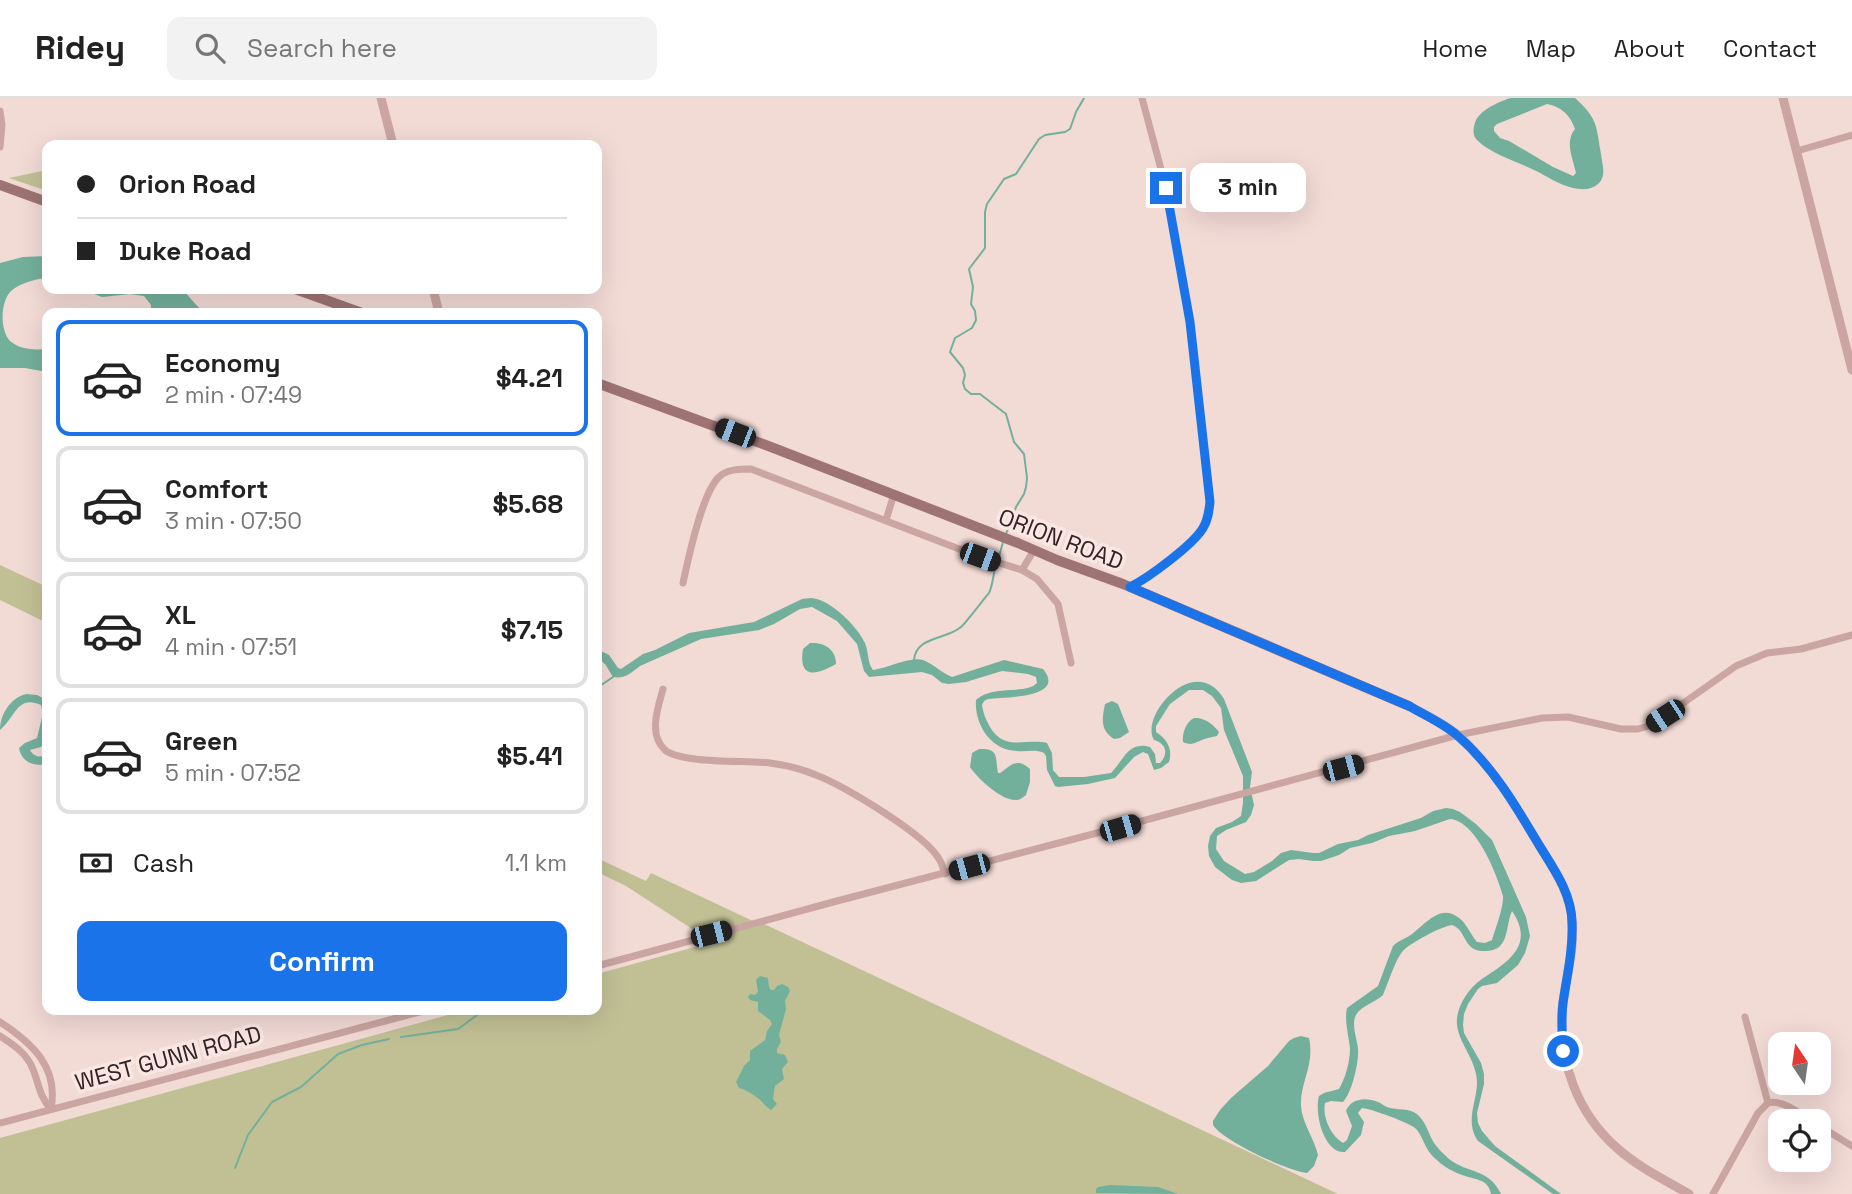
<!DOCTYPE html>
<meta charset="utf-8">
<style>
body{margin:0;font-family:"Space Grotesk",sans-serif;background:#f2f2f2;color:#222;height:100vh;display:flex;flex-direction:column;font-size:26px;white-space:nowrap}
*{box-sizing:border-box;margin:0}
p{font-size:23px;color:#767676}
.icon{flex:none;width:38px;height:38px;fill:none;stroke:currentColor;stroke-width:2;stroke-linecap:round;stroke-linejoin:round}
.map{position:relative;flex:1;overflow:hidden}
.drawer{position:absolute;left:42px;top:210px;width:560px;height:707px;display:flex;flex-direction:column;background:#fff;border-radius:14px;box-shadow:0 7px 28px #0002}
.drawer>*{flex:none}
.banner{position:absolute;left:42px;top:42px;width:560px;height:154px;border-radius:14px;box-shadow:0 7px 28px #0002;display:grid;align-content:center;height:154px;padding:0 35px;background:#fff}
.needle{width:46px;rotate:347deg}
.fabs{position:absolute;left:1768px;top:934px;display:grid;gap:14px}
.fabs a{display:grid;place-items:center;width:63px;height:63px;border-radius:14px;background:#fff;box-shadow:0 7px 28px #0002;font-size:35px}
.end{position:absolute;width:32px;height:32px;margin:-16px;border:9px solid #1a73e8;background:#fff;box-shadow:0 0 0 4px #fff}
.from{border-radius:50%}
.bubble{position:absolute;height:49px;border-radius:14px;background:#fff;box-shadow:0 7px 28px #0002;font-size:23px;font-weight:700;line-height:49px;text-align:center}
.car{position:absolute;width:21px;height:42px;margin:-21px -10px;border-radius:9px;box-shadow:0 0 5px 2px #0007;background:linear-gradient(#222 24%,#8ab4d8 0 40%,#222 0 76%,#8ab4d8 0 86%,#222 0)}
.banner b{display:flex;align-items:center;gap:24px;height:66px;font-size:26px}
.banner b+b{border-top:2px solid #e0e0e0}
.banner i{width:18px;height:18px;background:#222}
ul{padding:12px 0 0;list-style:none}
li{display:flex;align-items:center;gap:21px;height:116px;margin:0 14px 10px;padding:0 21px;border:4px solid #e0e0e0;border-radius:14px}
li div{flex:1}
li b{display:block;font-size:26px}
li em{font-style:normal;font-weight:700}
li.current{border-color:#1a73e8}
li>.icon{width:63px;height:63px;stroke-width:1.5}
.pay{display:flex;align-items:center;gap:18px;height:77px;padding:0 35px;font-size:26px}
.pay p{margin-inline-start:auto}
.button{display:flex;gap:14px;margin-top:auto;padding:14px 35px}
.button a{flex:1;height:80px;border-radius:14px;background:#1a73e8;color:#fff;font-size:28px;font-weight:700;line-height:80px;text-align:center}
header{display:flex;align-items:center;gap:42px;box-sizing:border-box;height:98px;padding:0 35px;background:#fff;border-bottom:2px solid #e0e0e0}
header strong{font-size:33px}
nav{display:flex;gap:38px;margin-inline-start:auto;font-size:24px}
.search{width:490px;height:63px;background:#f2f2f2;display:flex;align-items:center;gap:18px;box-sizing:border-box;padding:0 24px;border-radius:14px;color:#767676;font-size:26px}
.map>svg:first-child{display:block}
.green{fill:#c1c095}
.water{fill:#73b09c;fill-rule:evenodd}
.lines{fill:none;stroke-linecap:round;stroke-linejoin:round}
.stream{stroke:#73b09c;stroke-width:2}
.minor{stroke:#caa5a1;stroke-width:7}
.tertiary{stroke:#caa5a1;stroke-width:9}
.secondary{stroke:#9e7373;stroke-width:10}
.route{stroke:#1a73e8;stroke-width:9}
.labels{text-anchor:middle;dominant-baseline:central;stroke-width:7;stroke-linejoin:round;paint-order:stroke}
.street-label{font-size:23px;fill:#342425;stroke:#fae6e2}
</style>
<header>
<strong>Ridey</strong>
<div class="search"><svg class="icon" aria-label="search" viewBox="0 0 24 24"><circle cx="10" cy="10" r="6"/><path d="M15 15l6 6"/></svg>Search here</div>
<nav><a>Home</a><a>Map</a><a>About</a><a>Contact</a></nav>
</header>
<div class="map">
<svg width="1852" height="1096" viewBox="0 0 1852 1096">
<rect width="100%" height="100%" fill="#f2dad5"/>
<!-- green -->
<g class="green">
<path d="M47,72v21l-38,-13z"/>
<path d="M0,467l47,22v36l-47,-23z"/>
<path d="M597,760l49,23 5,-8 104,49 3,-1 580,273h-1338v-56l466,-128h131v-36l123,-34 -10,-6 -7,2 -77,-50 -29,-14z"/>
</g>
<!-- water -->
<g class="water">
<path d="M1511,0h64c23,21 21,27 26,56 1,10 6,22 -3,30 -7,6 -16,6 -25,4 -14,-3 -26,-12 -39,-18 -16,-8 -45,-17 -57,-30 -5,-5 -4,-13 -1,-20 6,-11 24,-19 35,-22zM1547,6c15,3 23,11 28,25 -10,12 -3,27 0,40l1,4 -3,3 -20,-9 -44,-26 -9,-3 -6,-7v-4l3,-3z"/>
<path d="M47,158v22c-12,1 -27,5 -36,13 -11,11 -11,39 -1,50 11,9 24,9 37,8v23l-22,-4h-25v-105l23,-6z"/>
<path d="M81,191h101l18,20v2l-5,2h-44v-8l-7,-9 -14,-2 -28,3z"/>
<path d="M811,500c19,1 46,28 54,45 4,10 2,19 8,27 15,-2 37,-14 50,-10 10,4 19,13 29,17l52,-17 39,9c24,29 -38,28 -55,30l-4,2 -2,4c1,8 4,15 8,22 15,25 35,11 57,16l5,10 1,17 6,7h25l27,-4c13,-13 17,-32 39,-26l5,7 1,9h4c9,-9 6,-20 -6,-23 -15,-24 41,-89 70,-41l28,73 -2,15 4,18 -3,10 -5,7 -20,8 -9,6 -1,13 8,12 21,13 9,-2 18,-11 9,-8 10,-3 22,3h6l19,-9 20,-4 10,-5 53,-17 12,-7 13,-3 7,1 7,3 16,12 16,16 34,77 4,19 -5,17 -7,12 -21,18 -15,3 -4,3 -10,15 -4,10 -1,11 1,8 17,30 3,11v10l-7,29 1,10 4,8 13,15 66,48h-8l-75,-53c-13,-19 -2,-37 -1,-57 1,-27 -26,-46 -19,-71 4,-16 16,-30 30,-38 25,-16 45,-33 24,-64 -7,15 -2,39 -25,40 -7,0 -12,0 -17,-5 -7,-7 -7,-17 -18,-21 -10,1 -44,19 -50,27 -7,9 -14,31 -19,43 -7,7 -22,11 -27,20 -5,10 1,23 2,34 1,13 -6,44 -15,53l-12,-1 -6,2c-3,14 6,33 18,40l4,-3 5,-14 -6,-15c5,-13 20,-14 32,-9 3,1 6,4 9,5 11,4 22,0 31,8 8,7 11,20 16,28 4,6 10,11 15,16 19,15 40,9 52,35h-10c-3,-16 -16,-14 -29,-19 -8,-3 -18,-8 -24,-14 -13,-10 -13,-20 -21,-31 -3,-6 -48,-22 -55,-22l-4,5 6,9 -3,13 -16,17c-21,2 -31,-39 -26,-56l5,-3 15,-4c6,-10 11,-27 11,-40 -1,-13 -6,-28 -3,-41l31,-22 15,-40c6,-6 12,-7 19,-12 12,-9 28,-29 44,-18 10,5 14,18 21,26l8,1 7,-3c3,-10 12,-34 11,-44 -6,-22 -27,-75 -53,-77l-35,12 -26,5 -17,7 -22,5 -11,7 -18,6h-8l-14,-2 -10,1 -33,21 -15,2 -9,-3 -17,-13 -6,-11 -1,-10 2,-10 6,-8 16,-6 9,-6 2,-13v-27l-19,-46 -3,-22 -9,-12 -9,-6h-14l-19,14 -14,22v6c11,7 17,17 13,30l-8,6 -7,2 -6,-16 -5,-2 -9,5 -19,21 -27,6 -30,3 -3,-1 -8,-16 -1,-14 -2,-3c-9,-4 -17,-1 -27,-2 -26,0 -43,-27 -41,-51 17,-16 50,-5 61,-17l-1,-6 -8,-3 -26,-3 -36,11 -17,2 -7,-1 -10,-8 -10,-3 -53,5 -5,-6 -7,-27 -20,-23 -25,-14 -12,2 -26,15 -15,6 -58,9 -61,27c-9,7 -15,13 -27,11l-8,-13 -8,-6v-9l12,6 9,13 3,1 22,-15 12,-4 34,-17 65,-11 48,-23z"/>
<path d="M810,545c14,-1 26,6 26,21 -19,11 -38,16 -33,-15z"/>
<path d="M26,596l11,1 10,5v39l-6,8 -11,3c4,7 11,9 17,3l-1,11c-13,3 -25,-3 -27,-16l6,-5 12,-5 6,-25 -2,-8c-24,-11 -26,13 -41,25 0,-15 10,-32 26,-36z"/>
<path d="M1112,603l6,3 11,28 -9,6 -6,1c-14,-9 -12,-20 -9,-35z"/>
<path d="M1194,620c10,-1 19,6 25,14l-2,4c-5,1 -11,2 -15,4 -8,3 -10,6 -19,2 -1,-9 3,-20 11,-24z"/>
<path d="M979,651c21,-1 16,9 19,24h2c11,-8 17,-16 30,-4v13l-4,13c-4,3 -6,5 -10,5 -14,1 -39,-22 -46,-33l2,-14z"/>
<path d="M760,878l8,2 1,9 2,3h3l3,-4 5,-2 6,3 2,4 -5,10 1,8 -7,26 2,7 -4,7v4l8,2 3,7 -6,7 2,10 -9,7 -2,13 4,5 -6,6c-6,-3 -7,-7 -12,-11 -6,-5 -13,-9 -20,-11l-3,-6 8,-16 6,-6v-9l15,-11 2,-9 5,-7 -2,-4 -12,-9v-9l-8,-2 -2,-3 2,-3 5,1 3,-3 -2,-12z"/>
<path d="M1301,938l8,2c6,27 -9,44 -8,68 1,17 13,32 17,49l-4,11 -7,7c-19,-2 -84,-32 -94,-48v-4l7,-11 11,-12 37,-32 21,-25 5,-3z"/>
<path d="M1110,1087l48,2 20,7 -82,-1v-4l2,-2z"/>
</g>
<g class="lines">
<!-- stream -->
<g class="stream">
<path d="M1006,436l10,-27 8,-13 2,-7 1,-9 -3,-24 -10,-12 -8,-28 -26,-20h-9l-6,-5 -2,-6 2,-8 -2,-7 -13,-16 5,-14 17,-10 4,-8 -1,-9 -4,-7 2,-17 -4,-18 16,-21v-36l2,-8 17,-25 12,-5 23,-35 6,-4 20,-3 5,-3 6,-17 8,-14"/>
<path d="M998,462l5,-18"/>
<path d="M914,562c2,-24 32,-20 47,-33 3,-2 26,-32 28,-34 4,-8 4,-19 7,-27"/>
<path d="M597,590l16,-11"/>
<path d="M401,939l57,-8 26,-19"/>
<path d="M235,1070l13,-33 24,-33 29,-15 37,-33 24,-9 27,-6"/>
</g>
<!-- minor -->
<g class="minor">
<path d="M0,13l2,14 -2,22"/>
<path d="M1797,53l55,-16"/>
<path d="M886,422l8,-26"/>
<path d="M1022,472l12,-20"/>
<path d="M683,485c5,-23 19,-92 37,-107 8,-7 21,-7 31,-7l229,88 42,13 15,9 21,25 13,59"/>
<path d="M1130,490c18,-10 63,-43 73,-60 5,-8 6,-17 7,-26l-20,-180 -24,-134 -24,-90"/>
<path d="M663,591c-5,18 -15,46 2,61 17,14 81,10 105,13 15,2 32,6 46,12 28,11 109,59 123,84 3,4 4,10 6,15"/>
<path d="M597,868l240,-65 283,-74 338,-92 84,-17 26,-1 53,12h17l14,-4 84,-59 31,-13 34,-4 51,-14"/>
<path d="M1745,919l23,86"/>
<path d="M0,924c32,21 59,45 51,87"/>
<path d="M0,938c11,7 23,15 30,27 9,16 7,31 21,46"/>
<path d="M1768,1005c15,-4 32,11 45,19"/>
<path d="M0,1025l427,-113"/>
<path d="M1818,1027l34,21"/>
<path d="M1713,1096l45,-81 10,-10"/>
</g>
<!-- tertiary -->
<g class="tertiary">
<path d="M381,0l12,47"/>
<path d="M1783,0l69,272"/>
<path d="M433,191l6,24"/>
<path d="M1409,608c17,9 36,18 50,30 33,30 56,69 79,107 14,24 32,48 34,77 3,31 -7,59 -10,90 -3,52 15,103 55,138 21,19 48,32 72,46"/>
</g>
<!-- secondary -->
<g class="secondary">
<path d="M0,87l47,17"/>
<path d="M295,191l67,24"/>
<path d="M597,285l174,64 247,96 39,17 66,24 286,122"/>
</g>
</g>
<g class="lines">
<!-- route -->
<path class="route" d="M1166,90l24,134 20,180c-1,9 -2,18 -7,26 -10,17 -55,50 -73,59l279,119c17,10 36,18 50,31 34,30 57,69 80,108 15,24 33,49 33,78 1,27 -5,53 -9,80 -2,16 -1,32 0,48"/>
</g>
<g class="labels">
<!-- street labels -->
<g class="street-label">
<text transform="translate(1061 441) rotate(21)">ORION ROAD</text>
<text transform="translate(168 960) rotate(-15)">WEST GUNN ROAD</text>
</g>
</g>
</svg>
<div class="fabs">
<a><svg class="needle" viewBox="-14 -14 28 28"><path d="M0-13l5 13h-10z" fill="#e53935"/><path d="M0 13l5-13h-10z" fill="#767676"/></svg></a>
<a><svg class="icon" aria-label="locate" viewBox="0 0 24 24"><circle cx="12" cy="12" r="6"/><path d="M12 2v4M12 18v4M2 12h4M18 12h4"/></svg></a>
</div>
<i class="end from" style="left:1563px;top:953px"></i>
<i class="end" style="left:1166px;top:90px"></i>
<div class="bubble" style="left:1190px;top:65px;width:116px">3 min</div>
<i class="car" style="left:735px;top:335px;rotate:291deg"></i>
<i class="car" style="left:980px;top:459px;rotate:110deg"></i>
<i class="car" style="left:1665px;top:618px;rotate:237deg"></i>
<i class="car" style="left:1343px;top:670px;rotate:75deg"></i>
<i class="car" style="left:1120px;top:730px;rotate:74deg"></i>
<i class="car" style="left:969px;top:769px;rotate:255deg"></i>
<i class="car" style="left:711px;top:836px;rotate:76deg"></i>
<div class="banner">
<b><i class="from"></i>Orion Road</b>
<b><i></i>Duke Road</b>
</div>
<section class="drawer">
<ul>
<li class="current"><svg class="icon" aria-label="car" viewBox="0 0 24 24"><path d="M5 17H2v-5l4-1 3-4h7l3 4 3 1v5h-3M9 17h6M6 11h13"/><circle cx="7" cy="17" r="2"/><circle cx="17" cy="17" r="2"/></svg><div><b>Economy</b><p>2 min · 07:49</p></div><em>$4.21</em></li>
<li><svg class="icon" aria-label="car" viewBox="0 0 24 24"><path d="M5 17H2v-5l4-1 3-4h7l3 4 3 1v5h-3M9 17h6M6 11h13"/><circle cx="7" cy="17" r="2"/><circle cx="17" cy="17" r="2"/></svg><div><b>Comfort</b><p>3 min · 07:50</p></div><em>$5.68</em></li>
<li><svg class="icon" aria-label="car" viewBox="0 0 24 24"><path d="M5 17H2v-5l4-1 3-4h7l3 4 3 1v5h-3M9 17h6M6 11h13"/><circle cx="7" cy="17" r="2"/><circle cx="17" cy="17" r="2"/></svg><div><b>XL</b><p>4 min · 07:51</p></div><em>$7.15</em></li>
<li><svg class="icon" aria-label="car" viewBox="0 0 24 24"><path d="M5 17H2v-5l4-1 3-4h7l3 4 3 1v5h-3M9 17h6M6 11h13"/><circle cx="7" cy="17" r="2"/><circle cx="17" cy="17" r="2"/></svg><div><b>Green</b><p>5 min · 07:52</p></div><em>$5.41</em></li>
</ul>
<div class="pay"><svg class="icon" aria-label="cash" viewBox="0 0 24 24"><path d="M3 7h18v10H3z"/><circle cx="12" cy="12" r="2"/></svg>Cash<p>1.1 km</p></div>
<div class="button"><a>Confirm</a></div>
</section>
</div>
